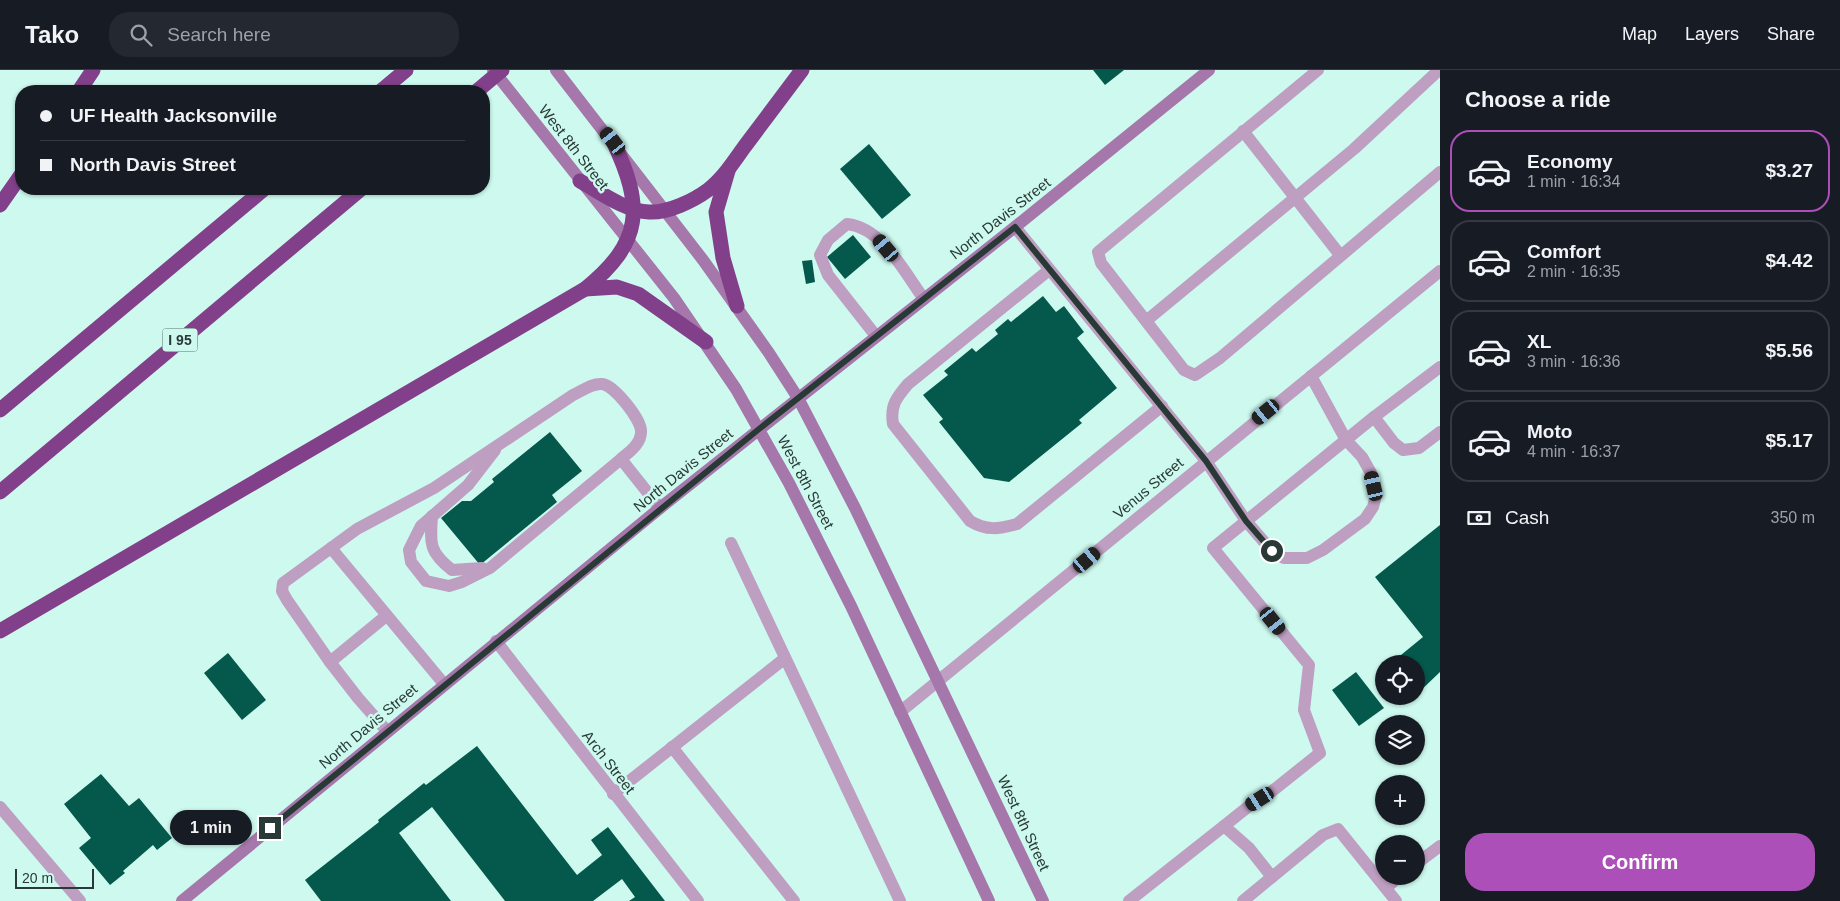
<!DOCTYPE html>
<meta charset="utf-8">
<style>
body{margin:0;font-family:Arial,sans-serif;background:#242831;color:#f1f3f6;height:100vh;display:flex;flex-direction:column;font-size:19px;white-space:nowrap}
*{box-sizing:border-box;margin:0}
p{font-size:16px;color:#9ea1a6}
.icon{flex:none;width:28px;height:28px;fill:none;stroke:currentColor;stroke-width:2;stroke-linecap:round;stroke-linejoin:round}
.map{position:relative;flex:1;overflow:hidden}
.drawer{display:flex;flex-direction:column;background:#171b24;width:400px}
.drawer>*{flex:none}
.guide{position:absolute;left:15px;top:15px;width:475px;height:110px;border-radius:20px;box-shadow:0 1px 4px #0004;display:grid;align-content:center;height:110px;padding:0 25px;background:#171b24}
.fabs{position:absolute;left:1375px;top:585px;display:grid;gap:10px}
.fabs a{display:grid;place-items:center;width:50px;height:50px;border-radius:50%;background:#171b24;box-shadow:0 1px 4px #0004;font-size:25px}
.scale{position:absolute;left:15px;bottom:12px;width:79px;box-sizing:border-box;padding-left:5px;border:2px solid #293a36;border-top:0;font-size:14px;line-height:18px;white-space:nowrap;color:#293a36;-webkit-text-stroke:4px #cdf9ee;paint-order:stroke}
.end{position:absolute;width:22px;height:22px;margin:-11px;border:6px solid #293a36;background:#fff;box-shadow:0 0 0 2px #fff}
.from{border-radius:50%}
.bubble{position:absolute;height:35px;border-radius:18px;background:#171b24;box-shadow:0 1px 4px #0004;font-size:16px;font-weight:800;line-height:35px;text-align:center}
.car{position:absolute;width:15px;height:30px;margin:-15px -8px;border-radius:6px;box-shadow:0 0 4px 1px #0007;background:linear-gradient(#222 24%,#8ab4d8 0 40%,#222 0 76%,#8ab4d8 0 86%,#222 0)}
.guide b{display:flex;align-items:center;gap:18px;height:48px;font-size:19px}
.guide b+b{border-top:1px solid #363941}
.guide i{width:12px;height:12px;background:#f1f3f6}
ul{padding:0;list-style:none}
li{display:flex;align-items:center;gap:15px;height:82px;margin:0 10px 8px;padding:0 15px;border:2px solid #363941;border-radius:20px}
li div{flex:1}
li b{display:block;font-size:19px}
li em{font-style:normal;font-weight:800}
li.current{border-color:#ac4fb8}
li>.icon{width:45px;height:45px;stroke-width:1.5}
h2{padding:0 25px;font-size:22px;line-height:60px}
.pay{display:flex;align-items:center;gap:12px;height:55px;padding:0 25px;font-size:19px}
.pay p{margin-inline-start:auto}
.primary-button{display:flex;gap:10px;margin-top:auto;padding:10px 25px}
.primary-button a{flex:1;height:58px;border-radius:20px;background:#ac4fb8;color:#fff;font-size:20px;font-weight:800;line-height:58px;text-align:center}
header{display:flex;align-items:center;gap:30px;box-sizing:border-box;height:70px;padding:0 25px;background:#171b24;border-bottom:1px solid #363941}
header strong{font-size:24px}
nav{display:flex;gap:28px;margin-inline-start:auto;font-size:18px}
.search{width:350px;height:45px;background:#242831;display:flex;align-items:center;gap:12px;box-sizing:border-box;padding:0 18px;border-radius:20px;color:#9ea1a6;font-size:19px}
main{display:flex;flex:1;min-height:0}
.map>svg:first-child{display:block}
.building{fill:#04594c}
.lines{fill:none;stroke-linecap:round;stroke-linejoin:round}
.lane{stroke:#be9ec1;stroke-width:12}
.street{stroke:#be9ec1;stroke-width:12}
.secondary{stroke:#a577aa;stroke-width:12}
.highway{stroke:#82408a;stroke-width:15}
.highway-bridge{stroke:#82408a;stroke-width:15}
.route{stroke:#293a36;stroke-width:6}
.labels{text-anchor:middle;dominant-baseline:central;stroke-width:5;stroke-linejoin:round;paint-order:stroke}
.shield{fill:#cdf9ee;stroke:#5a736d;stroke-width:1}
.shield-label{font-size:14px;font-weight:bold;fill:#293a36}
.street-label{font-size:15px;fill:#293a36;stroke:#cdf9ee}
</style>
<header>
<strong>Tako</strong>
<div class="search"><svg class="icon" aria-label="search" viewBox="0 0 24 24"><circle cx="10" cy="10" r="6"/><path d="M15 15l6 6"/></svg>Search here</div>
<nav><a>Map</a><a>Layers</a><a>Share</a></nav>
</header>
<main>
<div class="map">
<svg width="1440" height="831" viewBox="0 0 1440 831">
<rect width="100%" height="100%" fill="#cdf9ee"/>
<!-- building -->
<g class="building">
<path d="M1093,0h31l-19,15z"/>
<path d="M869,74l42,51 -29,24 -42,-50z"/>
<path d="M853,165l18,22 -26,22 -18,-22z"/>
<path d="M812,190l3,22 -9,2 -4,-23z"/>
<path d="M1043,226l13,16 8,-6 20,26 -7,6 40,50 -38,32 3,3 -73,59 -25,-4 -45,-56 4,-3 -20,-24 25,-20 -4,-4 28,-23 4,4 22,-18 -3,-4 13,-11 3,3z"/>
<path d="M550,362l32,39 -30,24 5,7 -77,63 -39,-47 21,-17h9l23,-19 -2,-3z"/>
<path d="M1440,455v147l-24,23v-31h-26l33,-27 -48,-60z"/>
<path d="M228,583l38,47 -24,20 -38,-47z"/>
<path d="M1356,602l28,36 -25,18 -27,-36z"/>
<path d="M477,676l100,129 25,-20 -11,-15 17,-13 57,74h-36l6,-4 -13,-18 -29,22h-88l-73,-94 -33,26 52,68h-130l-16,-21 74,-58 -1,-2 46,-37 2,2z"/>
<path d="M101,704l28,32 10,-8 33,40 -15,12 -4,-5 -30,26 2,2 -15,12 -31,-37 12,-10 -27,-34z"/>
</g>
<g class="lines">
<!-- lane -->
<g class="lane">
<path d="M1318,0l-220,182 3,11 83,107 11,5 25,-17 220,-186"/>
<path d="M1243,61l97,124"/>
<path d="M1015,157l191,234 40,60 26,30 12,7h23l16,-8 42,-31 8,-12 2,-8 -4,-26 -9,-16 -16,-17 -35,-64"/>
<path d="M1049,200l-141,114c-12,14 -18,22 -15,40l77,97c17,10 28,8 47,3l145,-118"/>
<path d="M1146,251l208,-172 85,-79"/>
<path d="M876,266l-48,-61 -8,-20 8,-15 19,-16c36,4 57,48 77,75"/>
<path d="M1440,297l-66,50 20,26 9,7 16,-2 21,-16"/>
<path d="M495,380l-27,35 -47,41 -12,24 2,12 15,19 23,5 13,-4 28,-14 131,-109"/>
<path d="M432,446c-2,28 -3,36 20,54l30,-2"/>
<path d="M731,473l169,358"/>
<path d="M331,478l113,136"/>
<path d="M386,546l-56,46 28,36 29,33"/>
<path d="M330,592l-43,-62 -5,-9 1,-8 74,-54 77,-41 139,-93c9,-4 19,-12 29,-11 12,1 40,36 39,48 0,12 -12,20 -20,27l39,49"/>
<path d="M672,677l122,154"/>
<path d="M613,724l171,-135"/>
<path d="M1416,794l24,-18"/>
<path d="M1272,807l-23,-29 -25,-22 25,-20 22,-14 49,-39 -16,-43 5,-45 -96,-117 161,-131"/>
<path d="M1386,818l14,-12"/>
<path d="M1129,831l95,-75"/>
<path d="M1243,831l80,-66 15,-6 58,72"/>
</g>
<!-- street -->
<g class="street">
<path d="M496,571l202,260"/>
<path d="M900,642l540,-441"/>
<path d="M0,737l80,94"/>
</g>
<!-- secondary -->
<g class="secondary">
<path d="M493,0l181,228 62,91 53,94 62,123 138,295"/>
<path d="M556,0l147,190 66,93 29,45 57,110 188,393"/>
<path d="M182,831l478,-393 355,-281 194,-157"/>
</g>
<!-- highway -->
<g class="highway">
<path d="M79,21l14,-21"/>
<path d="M381,21l25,-21"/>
<path d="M728,101l-12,41 7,46 14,48"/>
<path d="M580,111c20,11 45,30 69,31 19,1 44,-11 59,-22 15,-11 26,-29 37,-44 19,-25 38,-51 57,-76"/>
<path d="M0,135l21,-30"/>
<path d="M585,219l32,-2 21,7 68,48"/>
<path d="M0,340l264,-221"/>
<path d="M0,422l361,-303"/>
<path d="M0,561l585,-342c58,-47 59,-82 28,-148"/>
</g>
<!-- highway-bridge -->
<path class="highway-bridge" d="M477,21l25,-21"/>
</g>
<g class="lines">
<!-- route -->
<path class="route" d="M270,758l489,-399 256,-202 191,234 40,60 26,30"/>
</g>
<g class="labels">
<!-- shield labels -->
<rect class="shield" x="162.5" y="258.5" width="35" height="23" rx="4"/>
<g class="shield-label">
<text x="180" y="270">I 95</text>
</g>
<!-- street labels -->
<g class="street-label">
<text transform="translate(574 77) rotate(52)">West 8th Street</text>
<text transform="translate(1000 148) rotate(-38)">North Davis Street</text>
<text transform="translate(683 400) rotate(-39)">North Davis Street</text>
<text transform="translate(806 412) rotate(62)">West 8th Street</text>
<text transform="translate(1148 418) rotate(-40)">Venus Street</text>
<text transform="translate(368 656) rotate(-40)">North Davis Street</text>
<text transform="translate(609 692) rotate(52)">Arch Street</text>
<text transform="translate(1024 753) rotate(65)">West 8th Street</text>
</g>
</g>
</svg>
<div class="fabs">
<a><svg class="icon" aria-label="locate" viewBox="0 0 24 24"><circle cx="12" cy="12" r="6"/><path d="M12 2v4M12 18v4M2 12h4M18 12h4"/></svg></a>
<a><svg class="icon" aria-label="layers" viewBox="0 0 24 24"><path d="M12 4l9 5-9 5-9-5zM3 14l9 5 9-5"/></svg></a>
<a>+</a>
<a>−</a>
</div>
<div class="scale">20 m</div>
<i class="end from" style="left:1272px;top:481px"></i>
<i class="end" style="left:270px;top:758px"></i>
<div class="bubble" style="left:170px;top:740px;width:82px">1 min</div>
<i class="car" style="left:613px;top:71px;rotate:321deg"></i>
<i class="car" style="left:886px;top:178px;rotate:320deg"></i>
<i class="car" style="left:1266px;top:342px;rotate:231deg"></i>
<i class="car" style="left:1374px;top:416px;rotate:347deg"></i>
<i class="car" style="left:1087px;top:490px;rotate:50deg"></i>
<i class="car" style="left:1273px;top:551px;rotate:141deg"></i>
<i class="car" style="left:1260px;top:729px;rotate:238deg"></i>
<div class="guide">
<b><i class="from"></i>UF Health Jacksonville</b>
<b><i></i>North Davis Street</b>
</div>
</div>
<section class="drawer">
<h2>Choose a ride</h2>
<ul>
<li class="current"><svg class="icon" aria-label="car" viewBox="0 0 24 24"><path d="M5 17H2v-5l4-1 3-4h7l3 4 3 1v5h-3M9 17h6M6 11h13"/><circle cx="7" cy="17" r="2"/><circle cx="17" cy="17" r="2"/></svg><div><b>Economy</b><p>1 min · 16:34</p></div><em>$3.27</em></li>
<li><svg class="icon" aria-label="car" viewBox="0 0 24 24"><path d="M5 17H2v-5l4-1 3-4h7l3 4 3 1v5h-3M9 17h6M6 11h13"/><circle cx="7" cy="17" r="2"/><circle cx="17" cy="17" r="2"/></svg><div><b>Comfort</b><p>2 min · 16:35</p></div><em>$4.42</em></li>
<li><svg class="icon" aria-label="car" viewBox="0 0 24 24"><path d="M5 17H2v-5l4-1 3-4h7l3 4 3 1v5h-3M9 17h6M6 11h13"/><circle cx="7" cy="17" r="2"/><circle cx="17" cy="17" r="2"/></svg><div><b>XL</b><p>3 min · 16:36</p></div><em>$5.56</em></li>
<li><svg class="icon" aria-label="car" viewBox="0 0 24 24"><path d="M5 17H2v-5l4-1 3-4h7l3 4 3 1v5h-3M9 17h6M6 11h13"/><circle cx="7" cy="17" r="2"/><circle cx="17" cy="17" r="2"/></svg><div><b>Moto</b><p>4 min · 16:37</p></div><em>$5.17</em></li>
</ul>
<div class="pay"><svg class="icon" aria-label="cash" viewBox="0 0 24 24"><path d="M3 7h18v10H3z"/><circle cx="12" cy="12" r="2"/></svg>Cash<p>350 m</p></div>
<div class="primary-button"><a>Confirm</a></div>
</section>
</main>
